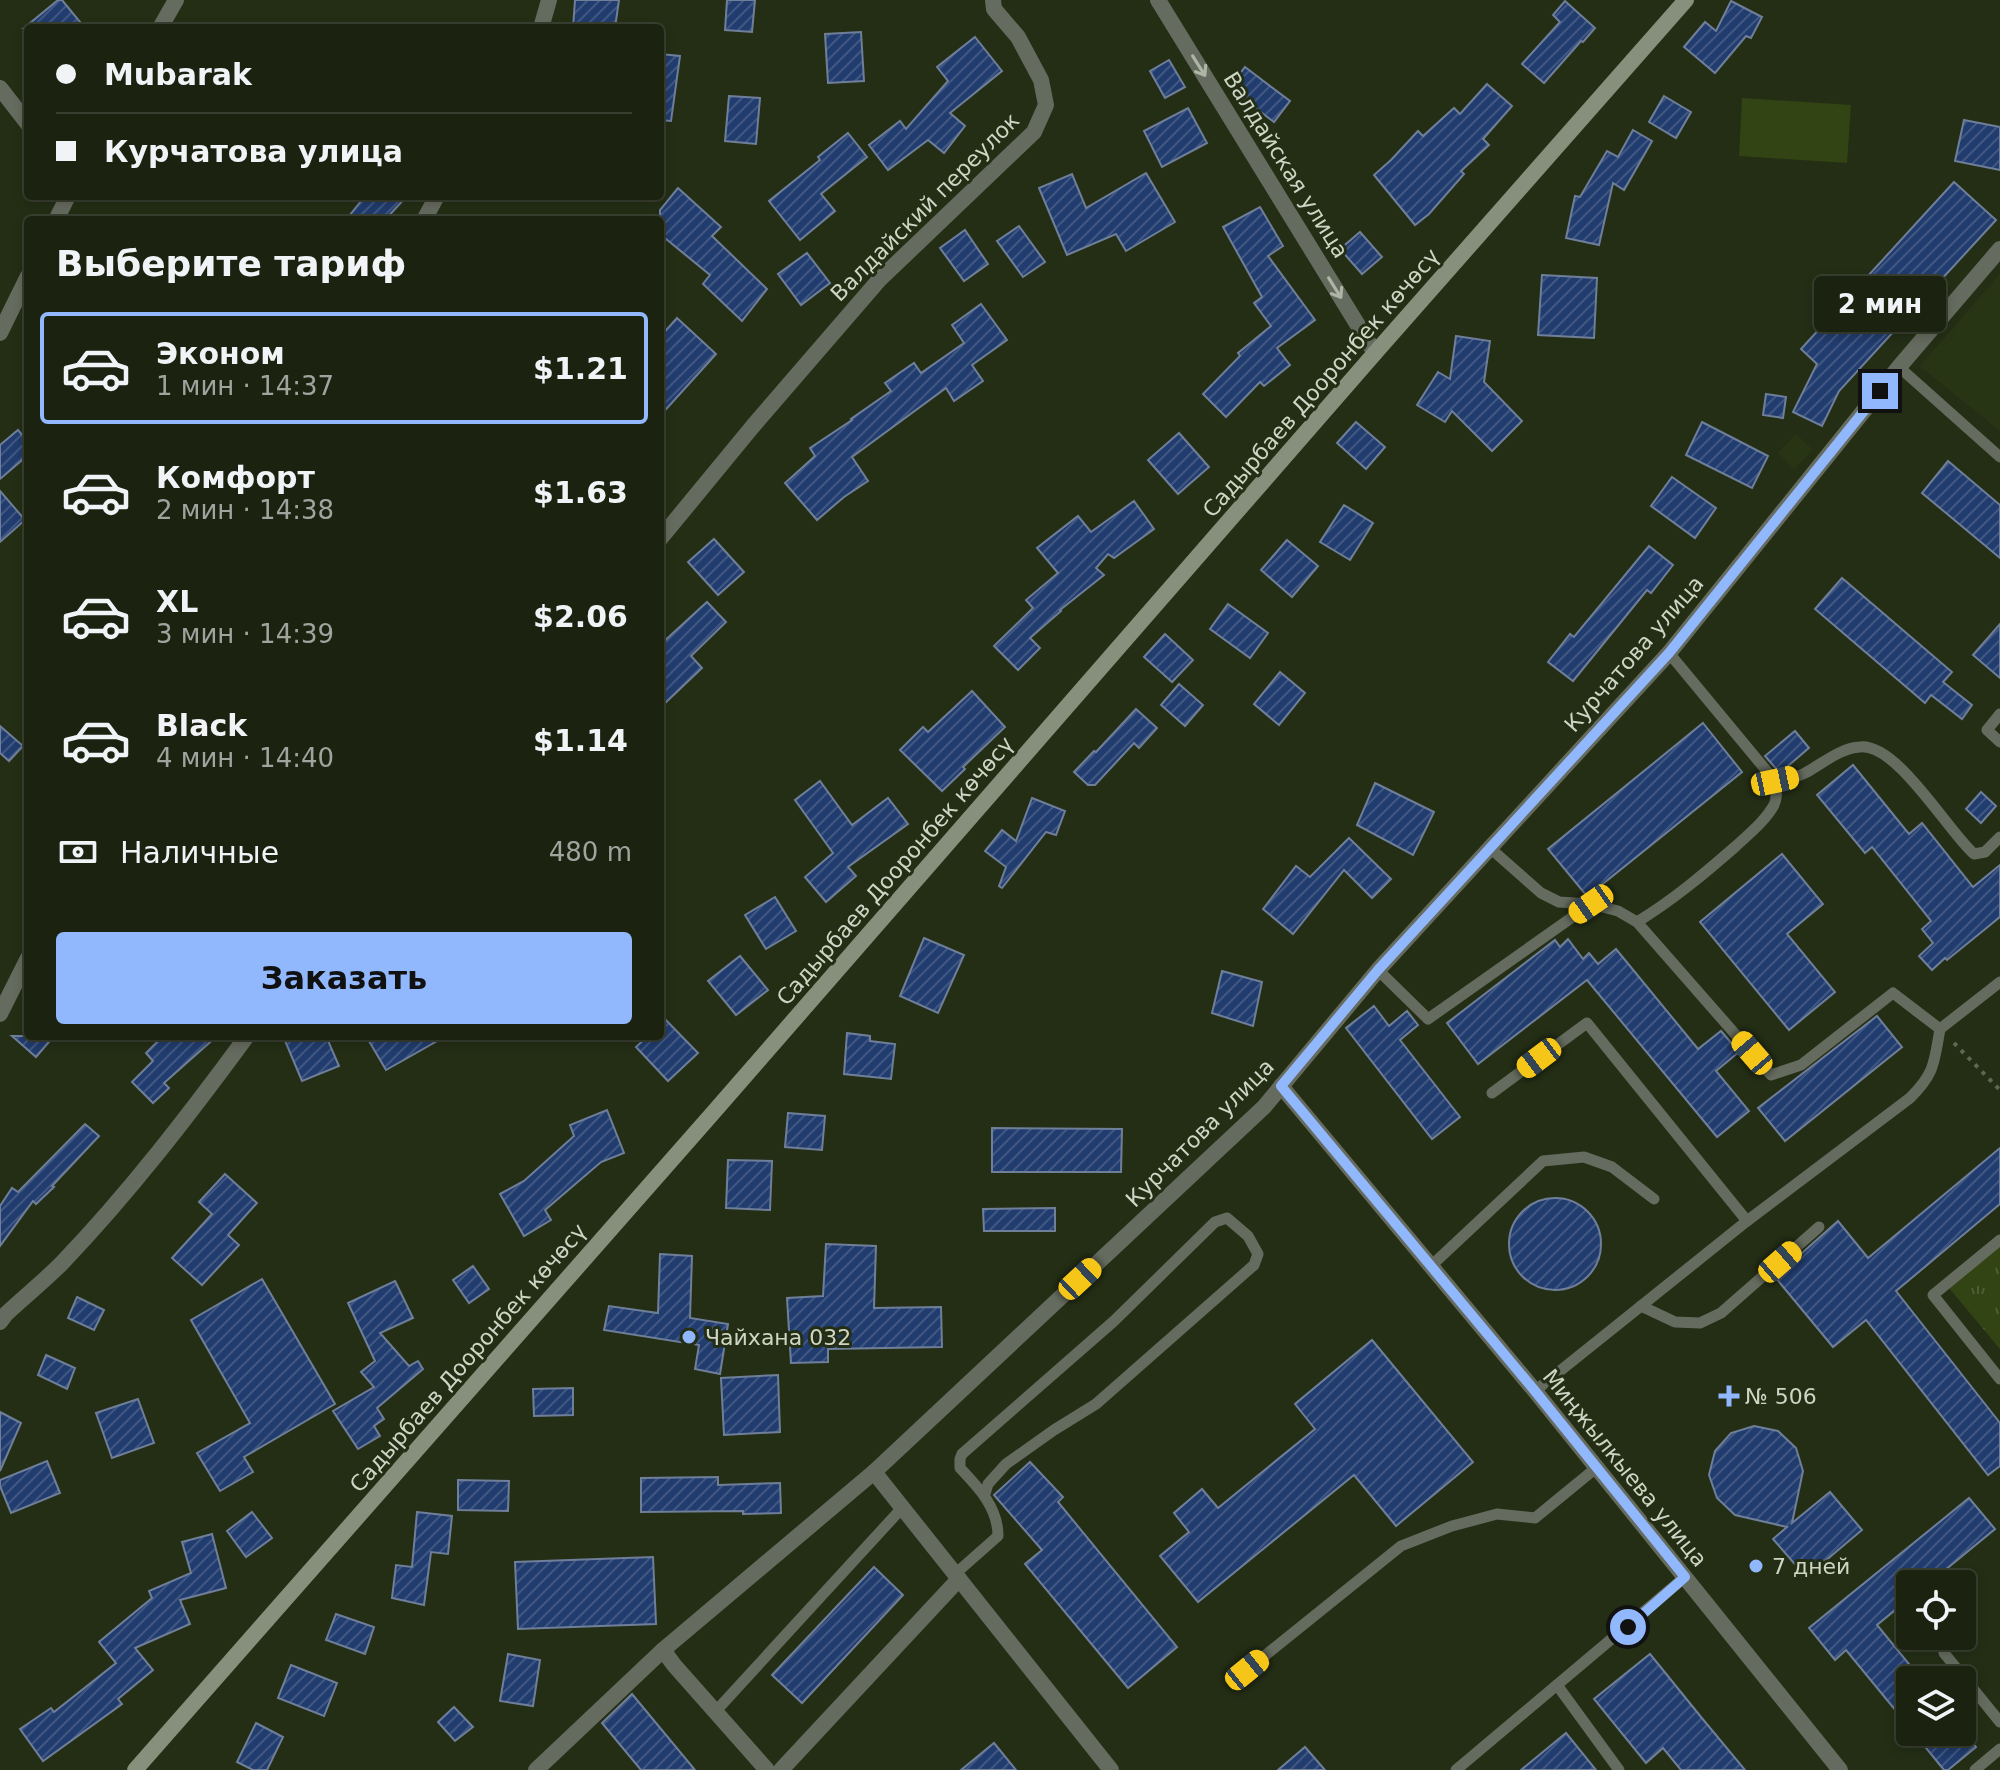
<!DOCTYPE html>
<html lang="ru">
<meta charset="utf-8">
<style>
body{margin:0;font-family:"DejaVu Sans",sans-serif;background:#242a19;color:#f1f3f6;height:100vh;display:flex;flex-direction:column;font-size:30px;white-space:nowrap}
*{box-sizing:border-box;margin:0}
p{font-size:26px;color:#a0a49f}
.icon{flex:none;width:44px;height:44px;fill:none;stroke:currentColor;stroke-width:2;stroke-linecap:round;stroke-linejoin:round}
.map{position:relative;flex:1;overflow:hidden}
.drawer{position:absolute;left:24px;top:216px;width:640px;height:824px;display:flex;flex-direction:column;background:#1b2210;border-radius:8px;box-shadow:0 4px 12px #0003,0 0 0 2px #393f30}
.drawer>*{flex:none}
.top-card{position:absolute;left:24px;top:24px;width:640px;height:176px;border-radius:8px;box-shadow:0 4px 12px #0003,0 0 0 2px #393f30;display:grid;align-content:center;height:176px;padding:0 32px;background:#1b2210}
.buttons{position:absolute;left:1896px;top:1570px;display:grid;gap:16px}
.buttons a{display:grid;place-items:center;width:80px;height:80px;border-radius:8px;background:#1b2210;box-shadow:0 4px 12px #0003,0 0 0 2px #393f30;font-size:40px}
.end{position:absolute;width:36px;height:36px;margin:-18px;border:10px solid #91b8fd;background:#111;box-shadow:0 0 0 4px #111}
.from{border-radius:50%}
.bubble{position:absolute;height:56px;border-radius:8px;background:#1b2210;box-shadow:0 4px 12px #0003,0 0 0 2px #393f30;font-size:26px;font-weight:700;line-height:56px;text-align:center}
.car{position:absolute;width:24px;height:48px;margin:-24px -12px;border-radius:10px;box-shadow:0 0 6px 2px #0007;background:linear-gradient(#f5c518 24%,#345 0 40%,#f5c518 0 76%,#345 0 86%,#f5c518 0)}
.top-card b{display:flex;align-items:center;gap:28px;height:76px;font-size:30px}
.top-card b+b{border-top:2px solid #393f30}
.top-card i{width:20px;height:20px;background:#f1f3f6}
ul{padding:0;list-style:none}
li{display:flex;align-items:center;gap:24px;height:112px;margin:0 16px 12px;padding:0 16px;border:4px solid transparent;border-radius:8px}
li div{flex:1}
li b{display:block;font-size:30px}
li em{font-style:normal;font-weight:700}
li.on{border-color:#91b8fd}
li>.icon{width:72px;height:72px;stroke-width:1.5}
h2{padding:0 32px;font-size:36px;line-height:96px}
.pay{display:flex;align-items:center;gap:20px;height:88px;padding:0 32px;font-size:30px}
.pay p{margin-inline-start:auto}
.button{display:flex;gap:16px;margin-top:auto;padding:16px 32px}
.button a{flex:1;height:92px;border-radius:8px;background:#91b8fd;color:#111;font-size:32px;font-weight:700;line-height:92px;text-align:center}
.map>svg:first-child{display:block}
.built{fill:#283515}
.park{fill:url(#park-tufts)}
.pitch{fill:#324413}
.building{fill:url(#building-hatch);stroke:#6f7f9a;stroke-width:2}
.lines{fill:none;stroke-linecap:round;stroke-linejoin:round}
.path{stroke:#5e6751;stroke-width:4;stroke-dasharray:4 6;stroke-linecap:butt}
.lane{stroke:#666b5f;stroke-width:11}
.street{stroke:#666b5f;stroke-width:16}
.secondary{stroke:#87907c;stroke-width:16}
.oneway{stroke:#afb5a6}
.route{stroke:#91b8fd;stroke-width:10}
.poi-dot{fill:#91b8fd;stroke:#242e15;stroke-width:3}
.labels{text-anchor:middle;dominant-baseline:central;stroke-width:6;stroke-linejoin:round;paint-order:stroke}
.street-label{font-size:22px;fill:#ced5c5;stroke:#242e15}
.poi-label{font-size:22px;fill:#ced5c5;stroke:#242e15;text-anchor:start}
</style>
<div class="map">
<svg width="2000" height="1770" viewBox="0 0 2000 1770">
<defs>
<pattern id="park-tufts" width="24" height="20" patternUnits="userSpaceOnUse" patternTransform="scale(2)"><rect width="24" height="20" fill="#324413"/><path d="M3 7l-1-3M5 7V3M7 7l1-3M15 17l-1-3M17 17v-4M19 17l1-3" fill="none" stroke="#4e5e34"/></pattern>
<pattern id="building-hatch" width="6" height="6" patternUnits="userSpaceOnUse" patternTransform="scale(2)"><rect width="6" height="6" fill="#213c6e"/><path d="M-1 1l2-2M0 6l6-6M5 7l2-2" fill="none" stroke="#405781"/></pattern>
</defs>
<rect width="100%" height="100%" fill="#242e15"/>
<!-- built -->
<g class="built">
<path d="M2000,274v157l-80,-65z"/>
<path d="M1796,434l17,16 -19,19 -16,-16z"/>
</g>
<!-- park -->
<path class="park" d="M2000,1246v103l-51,-61z"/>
<!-- pitch -->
<path class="pitch" d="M1742,98l109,7 -4,58 -108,-7z"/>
<!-- building -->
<g class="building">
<path d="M58,0h4l23,28h-61z"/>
<path d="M575,0h44l-4,28h-42z"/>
<path d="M727,0h28l-3,32 -27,-2z"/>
<path d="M1565,1l30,27 -12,14 -2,-1 -37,42 -22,-19 38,-42 -7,-7z"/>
<path d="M1731,1l31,16 -11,21 -5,-2 -31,37 -31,-26 21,-25 11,9z"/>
<path d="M861,32l3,49 -36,2 -3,-49z"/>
<path d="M975,37l27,34 -52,42 15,13 -21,27 -16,-13 -40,30 -19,-25 31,-24 6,8 42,-48 -11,-14z"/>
<path d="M660,54l20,2 -9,65 -11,-1z"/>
<path d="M1169,60l16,27 -20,11 -15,-27z"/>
<path d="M1245,67l45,34 -16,21 -45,-34z"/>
<path d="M1487,84l25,22 -29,33 6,6 -28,26 3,3 -35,40 -14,11 -41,-50 17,-15 27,-29 5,5 31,-28 6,6z"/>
<path d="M729,96l31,2 -4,46 -31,-3z"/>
<path d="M1664,96l27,16 -15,26 -27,-16z"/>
<path d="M1188,108l19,35 -45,24 -18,-36z"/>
<path d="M1964,120l36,7v43l-45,-9z"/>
<path d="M1633,130l19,11 -28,49 -11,-7 -14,62 -33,-7 9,-42 5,1 27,-46 11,6z"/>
<path d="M848,133l19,24 -46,37 14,17 -35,29 -31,-39 51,-41 -2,-3z"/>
<path d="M1146,173l29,49 -49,29 -10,-17 -49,21 -28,-67 33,-14 14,34z"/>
<path d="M1954,182l42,38 -157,171 -17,35 -29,-14 24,-48 -16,-15z"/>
<path d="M678,188l43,39 -9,9 55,53 -25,32 -39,-37 7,-9 -50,-41v-24z"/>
<path d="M365,196h42l-22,24h-39z"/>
<path d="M1260,207l23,39 -15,10 47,64 -38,28 13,17 -26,21 -4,-4 -34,35 -23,-23 37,-38 -2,-3 33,-27 -17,-23 8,-6 -39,-70z"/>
<path d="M1019,226l26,36 -22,15 -26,-36z"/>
<path d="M965,230l23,34 -24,17 -24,-33z"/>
<path d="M1360,232l22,25 -20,17 -22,-25z"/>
<path d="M807,253l23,30 -29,22 -23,-31z"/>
<path d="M1542,275l55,3 -3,60 -56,-3z"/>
<path d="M981,304l26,36 -35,25 11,16 -29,20 -8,-13 -94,69 16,24 -24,16 -27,23 -32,-37 30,-27 -5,-8 42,-28 -1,-1 40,-28 -6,-8 29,-20 7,10 43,-30 -12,-18z"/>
<path d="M677,318l39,36 -56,62v-79z"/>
<path d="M1456,336l34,5 -6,41 38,39 -30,30 -40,-40 -7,11 -28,-17 21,-33 12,7z"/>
<path d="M1766,394l20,3 -3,21 -20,-3z"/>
<path d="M1356,422l29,25 -19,22 -29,-26z"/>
<path d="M1702,422l66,34 -16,32 -66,-33z"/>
<path d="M18,430l10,12v13l-28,24v-34z"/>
<path d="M1179,433l30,34 -31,27 -30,-34z"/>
<path d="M1948,461l52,44v53l-78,-65z"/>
<path d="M1672,477l44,31 -21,30 -44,-32z"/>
<path d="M0,491l25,29 -25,22z"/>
<path d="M1134,501l20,28 -40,29 -6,-4 -12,14 8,7 -44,35 1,1 -31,27 10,10 -22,22 -24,-24 39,-38 -7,-8 32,-27 -21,-25 41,-32 13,16z"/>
<path d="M1344,505l29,18 -23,37 -30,-18z"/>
<path d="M714,539l30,33 -26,23 -30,-33z"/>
<path d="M1287,540l31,26 -26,31 -31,-27z"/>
<path d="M1649,546l24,19 -22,28 -4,-3 -74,91 -25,-19 22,-28 4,3z"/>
<path d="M1842,578l110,94 -9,10 29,23 -10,14 -31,-24 -6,8 -110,-94z"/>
<path d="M707,602l19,20 -35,34 11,12 -42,40v-63z"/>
<path d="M1228,604l40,29 -18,25 -40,-29z"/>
<path d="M2000,624v54l-27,-23z"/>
<path d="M1165,634l28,26 -21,22 -28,-25z"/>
<path d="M1280,672l25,21 -26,32 -25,-21z"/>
<path d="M1179,684l24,21 -18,21 -24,-21z"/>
<path d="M972,691l33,36 -42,40 2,2 -23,22 -42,-41 23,-23 5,5z"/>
<path d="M1136,709l21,19 -18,20 -5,-5 -39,42h-7l-14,-13 20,-21 2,1z"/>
<path d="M1703,723l39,49 -153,123h-3l-38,-46z"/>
<path d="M0,726l23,20 -14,15 -9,-8z"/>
<path d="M1795,731l14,17 -27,23 -3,1 -14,-16z"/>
<path d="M1853,765l56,69 13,-11 51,64 27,-22v52l-53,43 -2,-2 -13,12 -13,-14 14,-13 -11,-14 9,-8 -59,-74 -7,6 -48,-58z"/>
<path d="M820,781l32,44 36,-27 20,26 -60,43 8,9 -30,26 -21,-25 28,-24 -38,-53z"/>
<path d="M1375,783l59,29 -21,43 -56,-30z"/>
<path d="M1981,792l15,14 -15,17 -15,-14z"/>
<path d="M1032,798l33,13 -9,24 -10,-3 -44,56 -3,-2 7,-19 -21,-16 17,-21 14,11z"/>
<path d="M1349,838l42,41 -19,19 -28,-28 -51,64 -30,-25 33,-43 14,11z"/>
<path d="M1782,854l41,50 -36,30 48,58 -46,38 -89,-108z"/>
<path d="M775,897l21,34 -30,18 -21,-34z"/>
<path d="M924,938l40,17 -26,58 -38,-17z"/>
<path d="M1568,939l15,20 6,-6 9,11 18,-15 82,100 23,-18 18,21 -23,19 33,40 -32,26 -130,-157 -109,84 -31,-41 108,-83 5,7z"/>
<path d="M740,956l28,34 -32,25 -28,-34z"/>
<path d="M1222,971l40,11 -9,44 -41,-13z"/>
<path d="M1374,1006l15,20 18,-15 11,14 -18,15 60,77 -28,22 -86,-111z"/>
<path d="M660,1014l38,39 -30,28 -32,-34 12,-11h12z"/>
<path d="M1877,1016l25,31 -117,94 -27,-33z"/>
<path d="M847,1033l23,3v5l25,3 -4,35 -47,-5z"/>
<path d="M12,1036h42l-18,21z"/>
<path d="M163,1036h54l-53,47 5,5 -16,15 -21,-21 21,-21 -7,-8z"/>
<path d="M283,1036h43l13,30 -37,15z"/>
<path d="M366,1036h80l-60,34z"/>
<path d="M607,1110l17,43 -23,9 -56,48 6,10 -27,16 -24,-42 24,-13 50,-45 -4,-11z"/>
<path d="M788,1113l37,3 -3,34 -37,-3z"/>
<path d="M85,1124l14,12 -47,50 2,1 -18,17 -3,-3 -33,45v-40l12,-18 6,4z"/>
<path d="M992,1128l130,1 -1,43h-129z"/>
<path d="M2000,1148v56l-104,87 104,132v43l-12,9 -122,-155 -33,27 -58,-70 63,-56 30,37z"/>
<path d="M728,1160l44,1 -2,49 -44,-2z"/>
<path d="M225,1174l32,29 -29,32 11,10 -37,40 -30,-27 40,-44 -13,-12z"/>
<circle cx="1555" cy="1244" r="46"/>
<path d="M1055,1208v23h-71l-1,-22z"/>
<path d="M826,1244l50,2 -2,62 67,-1 1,40 -114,2v13l-37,1 -4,-65 36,-2z"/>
<path d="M660,1254l32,2 -2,62 38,6 -8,50 -25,-5 4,-24 -95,-15 5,-24 49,7z"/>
<path d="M473,1266l16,23 -20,14 -16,-23z"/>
<path d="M262,1279l73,125 -91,53 9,15 -33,19 -23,-38 53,-30 -59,-103z"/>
<path d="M395,1281l18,37 -33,15 29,33 9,-5 5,8 -46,39 7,11 -10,7 6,10 -22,13 -25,-38 41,-24 -13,-15 14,-11 -27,-58z"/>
<path d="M77,1297l27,13 -10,20 -26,-12z"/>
<path d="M1372,1340l101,122 -77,64 -42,-51 -156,127 -38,-46 29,-24 -15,-19 28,-24 16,19 97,-79 -20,-25z"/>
<path d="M46,1355l29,13 -8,21 -29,-14z"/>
<path d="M778,1375l2,57 -56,3 -3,-57z"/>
<path d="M573,1388v27l-39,1 -1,-27z"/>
<path d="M138,1399l16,44 -42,15 -16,-45z"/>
<path d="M0,1412l21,11 -21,48z"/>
<path d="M1754,1426l24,5 18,17 7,23 -11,52 38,-31 32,38 -56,47 -33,-38 14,-12 -52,-12 -18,-17 -8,-23 6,-24 16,-18z"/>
<path d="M47,1461l13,32 -49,20 -11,-27v-6z"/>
<path d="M1030,1462l33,35 -5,5 119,145 -49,41 -103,-124 17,-14 -48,-55z"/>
<path d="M718,1477v8l62,-2 1,30 -38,1v-3l-102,1v-34z"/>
<path d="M458,1480l51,1 -1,30 -50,-1z"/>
<path d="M1969,1498l26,31 -67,55h-18v14l-33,27 45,55h-12v48l-64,-78 -11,10 -26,-32z"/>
<path d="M252,1512l20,26 -26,19 -19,-26z"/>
<path d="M417,1512l35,4 -4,38 -17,-2 -7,53 -32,-7 4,-33 16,2z"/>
<path d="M212,1534l14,54 -46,12 10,24 -55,24 18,22 -35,29 4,5 -79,57 -23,-32 31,-21 3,4 62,-49 -17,-21 53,-44 -3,-7 42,-18 -9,-31z"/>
<path d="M653,1557l3,67 -138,5 -3,-67z"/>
<path d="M874,1567l29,28 -101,108 -30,-28z"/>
<path d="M336,1614l38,13 -9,27 -39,-14z"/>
<path d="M508,1654l32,6 -7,46 -33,-5z"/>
<path d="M1650,1654l51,63 44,53h-64l-18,-22 -17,15 -52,-64z"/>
<path d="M291,1665l46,18 -13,33 -46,-18z"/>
<path d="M632,1694l63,76h-54l-39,-47z"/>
<path d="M454,1707l19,20 -18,14 -17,-19z"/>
<path d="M256,1723l27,14 -16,33h-14l-16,-8z"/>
<path d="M1913,1732h51l12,15 -28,23h-4z"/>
<path d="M1566,1733l30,37h-75z"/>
<path d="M994,1743l22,27h-55z"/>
<path d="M1305,1747l20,23h-47z"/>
</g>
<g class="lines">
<!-- path -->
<path class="path" d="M1954,1043l46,47"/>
<!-- lane -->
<g class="lane">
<path d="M1899,367l101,90"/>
<path d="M1669,653l106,128c10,-2 21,-3 30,-8 17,-9 35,-25 55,-26 37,-4 87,83 114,107l11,-2 15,-15"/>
<path d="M2000,714l-13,16 13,12"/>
<path d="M1490,848l51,45 18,9 31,2"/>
<path d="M1637,922c36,-22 67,-48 99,-76 14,-13 29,-25 38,-41 4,-8 2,-16 1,-24"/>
<path d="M1378,970l50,49 163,-115 27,7 19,11 134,153 30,-10 92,-72 47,36"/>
<path d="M1492,1093l95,-70 160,198"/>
<path d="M2000,1240l-67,55 67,84"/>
<path d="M1431,1266l112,-105 41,-4 28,10 42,32"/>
<path d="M1641,1306l34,16 25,1 21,-10 98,-86"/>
<path d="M1535,1391l212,-170 163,-123c25,-25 24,-35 30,-69l60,-47"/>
<path d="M955,1574l43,-38c0,-29 -20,-49 -38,-68v-9l2,-5 152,-133 101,-99 12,-4 21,18 10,18 -4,11 -158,139 -42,26 -48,34 -18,20 -3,10"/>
<path d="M1944,1653l56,69"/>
<path d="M1247,1670l154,-124 51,-20 45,-12 38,4 61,-50"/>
<path d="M1557,1685l62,85"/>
<path d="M715,1712l187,-204"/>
<path d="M1456,1770l229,-193"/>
<path d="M1975,1770l25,-21"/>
</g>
<!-- street -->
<g class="street">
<path d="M1158,0l217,353"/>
<path d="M160,28l16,-28"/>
<path d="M541,28l8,-28"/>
<path d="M0,88l28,36"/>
<path d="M56,220l12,-24"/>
<path d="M424,220l13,-24"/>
<path d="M0,333l28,-57"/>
<path d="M660,539l93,-113 126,-146 155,-148 12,-27 -5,-25 -23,-43 -24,-28 -1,-9"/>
<path d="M0,1014l28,-56"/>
<path d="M1281,1086l254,305 305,379"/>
<path d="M0,1322l6,-8c18,-17 38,-33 55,-50 68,-71 128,-149 186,-228"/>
<path d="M874,1472l237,298"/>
<path d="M536,1770l127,-120"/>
<path d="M767,1770l-93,-105 -11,-15 211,-178 390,-365 114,-137 291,-317 230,-286 101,-118"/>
<path d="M781,1770l178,-191"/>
</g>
<!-- secondary -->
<path class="secondary" d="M135,1770l577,-656 663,-761 311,-353"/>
</g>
<!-- one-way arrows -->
<defs><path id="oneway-shaft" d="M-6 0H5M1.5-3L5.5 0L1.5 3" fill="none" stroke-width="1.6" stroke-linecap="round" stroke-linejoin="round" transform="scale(2)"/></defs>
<g class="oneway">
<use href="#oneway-shaft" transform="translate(1199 66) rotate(58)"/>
<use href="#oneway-shaft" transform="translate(1335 288) rotate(58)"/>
</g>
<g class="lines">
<!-- route -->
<path class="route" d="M1628,1627l57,-50 -150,-186 -254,-305 97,-116 291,-317 211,-262"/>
</g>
<!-- markers -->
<g class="poi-dot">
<circle cx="689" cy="1337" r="8"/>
<path d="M1725 1384h8v8h8v8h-8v8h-8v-8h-8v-8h8z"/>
<circle cx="1756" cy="1566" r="8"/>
</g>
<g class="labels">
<!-- street labels -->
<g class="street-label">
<text transform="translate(1286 165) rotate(58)">Валдайская улица</text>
<text transform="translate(925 207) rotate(-45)">Валдайский переулок</text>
<text transform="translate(1321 383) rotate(-49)">Садырбаев Дооронбек көчөсү</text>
<text transform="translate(1634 654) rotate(-49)">Курчатова улица</text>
<text transform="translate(895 871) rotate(-49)">Садырбаев Дооронбек көчөсү</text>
<text transform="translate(1200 1133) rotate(-45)">Курчатова улица</text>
<text transform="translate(468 1358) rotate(-49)">Садырбаев Дооронбек көчөсү</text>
<text transform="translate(1625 1468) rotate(51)">Миңжылкыева улица</text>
</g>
<!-- poi labels -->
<g class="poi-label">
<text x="705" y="1337">Чайхана 032</text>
<text x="1745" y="1396">№ 506</text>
<text x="1772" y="1566">7 дней</text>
</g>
</g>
</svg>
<div class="buttons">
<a><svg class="icon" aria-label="locate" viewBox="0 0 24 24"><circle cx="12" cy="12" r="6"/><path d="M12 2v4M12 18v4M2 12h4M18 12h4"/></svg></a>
<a><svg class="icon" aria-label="layers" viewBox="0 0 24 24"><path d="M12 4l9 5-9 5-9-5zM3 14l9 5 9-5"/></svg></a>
</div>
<i class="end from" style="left:1628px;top:1627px"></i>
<i class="end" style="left:1880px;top:391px"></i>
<div class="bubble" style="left:1814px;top:276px;width:132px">2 мин</div>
<i class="car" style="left:1775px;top:781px;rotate:78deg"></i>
<i class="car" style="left:1591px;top:904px;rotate:235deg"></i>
<i class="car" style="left:1752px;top:1053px;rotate:319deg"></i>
<i class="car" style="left:1539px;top:1058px;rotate:233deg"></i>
<i class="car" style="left:1780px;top:1262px;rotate:49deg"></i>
<i class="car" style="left:1080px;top:1279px;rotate:47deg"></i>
<i class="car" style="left:1247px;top:1670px;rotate:51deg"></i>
<div class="top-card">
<b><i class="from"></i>Mubarak</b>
<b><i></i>Курчатова улица</b>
</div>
<section class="drawer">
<h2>Выберите тариф</h2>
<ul>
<li class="on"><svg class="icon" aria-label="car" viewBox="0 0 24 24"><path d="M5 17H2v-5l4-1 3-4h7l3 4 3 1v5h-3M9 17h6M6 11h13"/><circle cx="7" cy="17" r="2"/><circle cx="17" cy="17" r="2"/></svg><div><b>Эконом</b><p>1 мин · 14:37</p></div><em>$1.21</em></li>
<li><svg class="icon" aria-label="car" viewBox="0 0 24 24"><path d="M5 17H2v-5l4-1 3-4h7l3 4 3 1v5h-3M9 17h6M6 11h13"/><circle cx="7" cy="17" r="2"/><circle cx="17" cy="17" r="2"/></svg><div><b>Комфорт</b><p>2 мин · 14:38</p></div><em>$1.63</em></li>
<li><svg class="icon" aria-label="car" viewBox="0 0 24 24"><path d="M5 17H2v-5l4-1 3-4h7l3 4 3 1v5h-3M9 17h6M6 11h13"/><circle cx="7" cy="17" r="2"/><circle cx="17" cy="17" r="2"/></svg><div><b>XL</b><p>3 мин · 14:39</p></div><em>$2.06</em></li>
<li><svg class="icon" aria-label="car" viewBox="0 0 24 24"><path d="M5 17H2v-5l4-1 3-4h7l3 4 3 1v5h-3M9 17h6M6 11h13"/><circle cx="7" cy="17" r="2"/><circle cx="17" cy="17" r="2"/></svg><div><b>Black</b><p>4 мин · 14:40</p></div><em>$1.14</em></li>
</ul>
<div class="pay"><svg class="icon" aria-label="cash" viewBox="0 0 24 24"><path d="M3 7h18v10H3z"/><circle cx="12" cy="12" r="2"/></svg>Наличные<p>480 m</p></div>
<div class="button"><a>Заказать</a></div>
</section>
</div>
